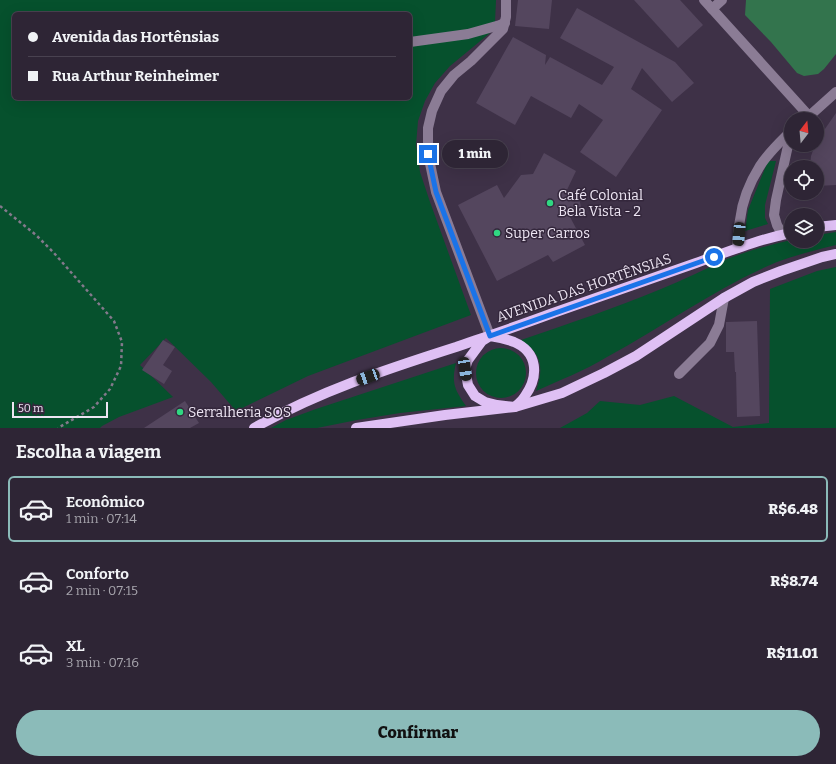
<!DOCTYPE html>
<html lang="pt">
<meta charset="utf-8">
<style>
body{margin:0;font-family:Bitter,serif;background:#362d3d;color:#f1f3f6;height:100vh;display:flex;flex-direction:column;font-size:15px;white-space:nowrap}
*{box-sizing:border-box;margin:0}
p{font-size:13px;color:#a7a5ad}
.icon{flex:none;width:22px;height:22px;fill:none;stroke:currentColor;stroke-width:2;stroke-linecap:round;stroke-linejoin:round}
.map{position:relative;height:428px;overflow:hidden}
.details{display:flex;flex-direction:column;background:#2e2535;flex:1}
.details>*{flex:none}
.banner{position:absolute;left:12px;top:12px;width:400px;height:88px;border-radius:6px;box-shadow:0 4px 16px #0002,0 0 0 1px #494250;display:grid;align-content:center;height:88px;padding:0 16px;background:#2e2535}
.needle{width:26px;rotate:16deg}
.tools{position:absolute;left:784px;top:112px;display:grid;gap:8px}
.tools a{display:grid;place-items:center;width:40px;height:40px;border-radius:50%;background:#2e2535;box-shadow:0 4px 16px #0002,0 0 0 1px #494250;font-size:20px}
.scale{position:absolute;left:12px;bottom:10px;width:96px;box-sizing:border-box;padding-left:4px;border:2px solid #ede5f3;border-top:0;font-size:11px;line-height:14px;white-space:nowrap;color:#ede5f3;-webkit-text-stroke:3px #34273c;paint-order:stroke}
.end{position:absolute;width:18px;height:18px;margin:-9px;border:5px solid #1a73e8;background:#fff;box-shadow:0 0 0 2px #fff}
.from{border-radius:50%}
.bubble{position:absolute;height:28px;border-radius:14px;background:#2e2535;box-shadow:0 4px 16px #0002,0 0 0 1px #494250;font-size:13px;font-weight:800;line-height:28px;text-align:center}
.car{position:absolute;width:12px;height:24px;margin:-12px -6px;border-radius:5px;box-shadow:0 0 3px 1px #0007;background:linear-gradient(#222 24%,#8ab4d8 0 40%,#222 0 76%,#8ab4d8 0 86%,#222 0)}
.banner b{display:flex;align-items:center;gap:14px;height:38px;font-size:15px}
.banner b+b{border-top:1px solid #494250}
.banner i{width:10px;height:10px;background:#f1f3f6}
ul{padding:0;list-style:none}
li{display:flex;align-items:center;gap:12px;height:66px;margin:0 8px 6px;padding:0 8px;border:2px solid transparent;border-radius:6px}
li div{flex:1}
li b{display:block;font-size:15px}
li em{font-style:normal;font-weight:800}
li.on{border-color:#8bbbb9}
li>.icon{width:36px;height:36px;stroke-width:1.5}
h2{padding:0 16px;font-size:18px;line-height:48px}
.cta{display:flex;gap:8px;margin-top:auto;padding:8px 16px}
.cta a{flex:1;height:46px;border-radius:24px;background:#8bbbb9;color:#111;font-size:16px;font-weight:800;line-height:46px;text-align:center}
.map>svg:first-child{display:block}
.green{fill:#06512d;fill-rule:evenodd}
.water{fill:#33744d}
.building{fill:#54465e}
.lines{fill:none;stroke-linecap:round;stroke-linejoin:round}
.path{stroke:#84798c;stroke-width:2.5;stroke-dasharray:3 3;stroke-linecap:butt}
.minor{stroke:#8b7c95;stroke-width:10}
.major{stroke:#dfc0f4;stroke-width:10}
.route{stroke:#1a73e8;stroke-width:5}
.poi-dot{fill:#30d882;stroke:#34273c;stroke-width:1.5}
.labels{text-anchor:middle;dominant-baseline:central;stroke-width:3;stroke-linejoin:round;paint-order:stroke}
.poi-label{font-size:14px;fill:#ede5f3;stroke:#34273c;text-anchor:start}
.street-label{font-size:14px;fill:#ede5f3;stroke:#34273c}
</style>
<div class="map">
<svg width="836" height="428" viewBox="0 0 836 428">
<rect width="100%" height="100%" fill="#3e3147"/>
<!-- green -->
<g class="green">
<path d="M0,0h496l-1,22 -5,11 -40,33 -15,17 -10,18 -7,20 -2,24 4,27 10,30 41,113 -163,61 -72,35 -25,-29 -45,-44 -26,27 33,32 -54,20 -17,9 -2,2h-100zM14,14h396v84h-396z"/>
<path d="M768,161h8l-11,44v13l3,6 -23,7 3,-21z"/>
<path d="M836,232v13c-20,5 -40,10 -59,17 -60,25 -113,64 -170,95 -23,14 -47,23 -71,34 8,-23 6,-37 -15,-51 47,-16 94,-32 140,-51 22,-9 44,-20 66,-30 21,-8 42,-14 64,-19v1h26v-6z"/>
<path d="M836,267v161h-276l27,-15 13,-12 40,4 34,-9 59,31 36,-4 1,-134 47,-18z"/>
<circle cx="501" cy="373" r="25"/>
<path d="M456,363c-5,20 -1,27 10,43l-66,7 -43,7 -40,8h-46l15,-8 30,-11z"/>
</g>
<!-- water -->
<path class="water" d="M746,0h90v54l-12,15 -6,5 -14,2 -7,-3 -26,-31 -26,-27z"/>
<!-- building -->
<g class="building">
<path d="M518,0h34l-3,29 -34,-3z"/>
<path d="M634,0h46l23,25 -25,23z"/>
<path d="M577,8l98,54 19,21 -22,19 -30,-34 -11,21 31,21 -46,67 -36,-25 23,-32 -24,-16 -8,14 -40,-22 -16,29 -39,-22 37,-66 33,18 -1,10 5,-8 52,28 12,-18 -54,-29z"/>
<path d="M836,113v72l-19,1v-19h-7l1,-11 4,-11h2l1,-6z"/>
<path d="M544,153l32,18 -10,21 11,-1 6,23 -13,3 15,28 -32,17 -5,-7 -51,26 -39,-76 39,-20 7,13 17,-23 12,-1z"/>
<path d="M757,321l3,95 -23,1 -1,-45h-1l-1,-20h-8v-30z"/>
<path d="M163,340l12,7 -12,18 9,6 -8,13 -22,-14z"/>
<path d="M185,401l14,22 -9,5h-46z"/>
</g>
<g class="lines">
<!-- path -->
<path class="path" d="M0,206l36,29 18,18 60,68 8,21 -1,24 -11,23 -16,18 -36,21"/>
<!-- minor -->
<g class="minor">
<path d="M704,0l105,116"/>
<path d="M712,9l10,-9"/>
<path d="M410,42l58,-8 32,-9 5,-2"/>
<path d="M806,119l30,-27"/>
<path d="M782,234l-5,-9 -3,-10 2,-15 15,-68"/>
<path d="M737,248c1,-9 1,-18 3,-28 2,-18 10,-38 20,-54 8,-13 20,-24 31,-35"/>
<path d="M490,336l-54,-144 -8,-38v-26l4,-17 9,-20 13,-16 17,-14 32,-32 3,-12v-17"/>
<path d="M679,374l31,-31 9,-18 5,-27"/>
</g>
<!-- major -->
<g class="major">
<path d="M817,227l19,-2"/>
<path d="M490,336c7,1 16,3 24,6 24,10 25,34 11,54 -2,4 -7,8 -10,11l-18,-2 -12,-3 -10,-6 -7,-11 -3,-16 3,-9 14,-19z"/>
<path d="M254,428c63,-36 133,-59 202,-81 32,-11 65,-22 97,-34 48,-17 95,-33 143,-50 31,-11 63,-24 95,-30"/>
<path d="M356,428l89,-13 70,-8 47,-14 42,-20 32,-17 88,-58 29,-16 28,-11 41,-14 14,-3"/>
</g>
</g>
<g class="lines">
<!-- route -->
<path class="route" d="M428,154l8,38 54,144 224,-79"/>
</g>
<!-- markers -->
<g class="poi-dot">
<circle cx="550" cy="203" r="4"/>
<circle cx="497" cy="233" r="4"/>
<circle cx="180" cy="412" r="4"/>
</g>
<g class="labels">
<!-- poi labels -->
<g class="poi-label">
<text x="558" y="195">Café Colonial<tspan x="558" dy="16">Bela Vista - 2</tspan></text>
<text x="505" y="233">Super Carros</text>
<text x="188" y="412">Serralheria SOS</text>
</g>
<!-- street labels -->
<g class="street-label">
<text transform="translate(584 288) rotate(-19)">AVENIDA DAS HORTÊNSIAS</text>
</g>
</g>
</svg>
<div class="tools">
<a><svg class="needle" viewBox="-14 -14 28 28"><path d="M0-13l5 13h-10z" fill="#e53935"/><path d="M0 13l5-13h-10z" fill="#a7a5ad"/></svg></a>
<a><svg class="icon" aria-label="locate" viewBox="0 0 24 24"><circle cx="12" cy="12" r="6"/><path d="M12 2v4M12 18v4M2 12h4M18 12h4"/></svg></a>
<a><svg class="icon" aria-label="layers" viewBox="0 0 24 24"><path d="M12 4l9 5-9 5-9-5zM3 14l9 5 9-5"/></svg></a>
</div>
<div class="scale">50 m</div>
<i class="end from" style="left:714px;top:257px"></i>
<i class="end" style="left:428px;top:154px"></i>
<div class="bubble" style="left:442px;top:140px;width:66px">1 min</div>
<i class="car" style="left:739px;top:234px;rotate:185deg"></i>
<i class="car" style="left:465px;top:369px;rotate:171deg"></i>
<i class="car" style="left:368px;top:377px;rotate:250deg"></i>
<div class="banner">
<b><i class="from"></i>Avenida das Hortênsias</b>
<b><i></i>Rua Arthur Reinheimer</b>
</div>
</div>
<section class="details">
<h2>Escolha a viagem</h2>
<ul>
<li class="on"><svg class="icon" aria-label="car" viewBox="0 0 24 24"><path d="M5 17H2v-5l4-1 3-4h7l3 4 3 1v5h-3M9 17h6M6 11h13"/><circle cx="7" cy="17" r="2"/><circle cx="17" cy="17" r="2"/></svg><div><b>Econômico</b><p>1 min · 07:14</p></div><em>R$6.48</em></li>
<li><svg class="icon" aria-label="car" viewBox="0 0 24 24"><path d="M5 17H2v-5l4-1 3-4h7l3 4 3 1v5h-3M9 17h6M6 11h13"/><circle cx="7" cy="17" r="2"/><circle cx="17" cy="17" r="2"/></svg><div><b>Conforto</b><p>2 min · 07:15</p></div><em>R$8.74</em></li>
<li><svg class="icon" aria-label="car" viewBox="0 0 24 24"><path d="M5 17H2v-5l4-1 3-4h7l3 4 3 1v5h-3M9 17h6M6 11h13"/><circle cx="7" cy="17" r="2"/><circle cx="17" cy="17" r="2"/></svg><div><b>XL</b><p>3 min · 07:16</p></div><em>R$11.01</em></li>
</ul>
<div class="cta"><a>Confirmar</a></div>
</section>
